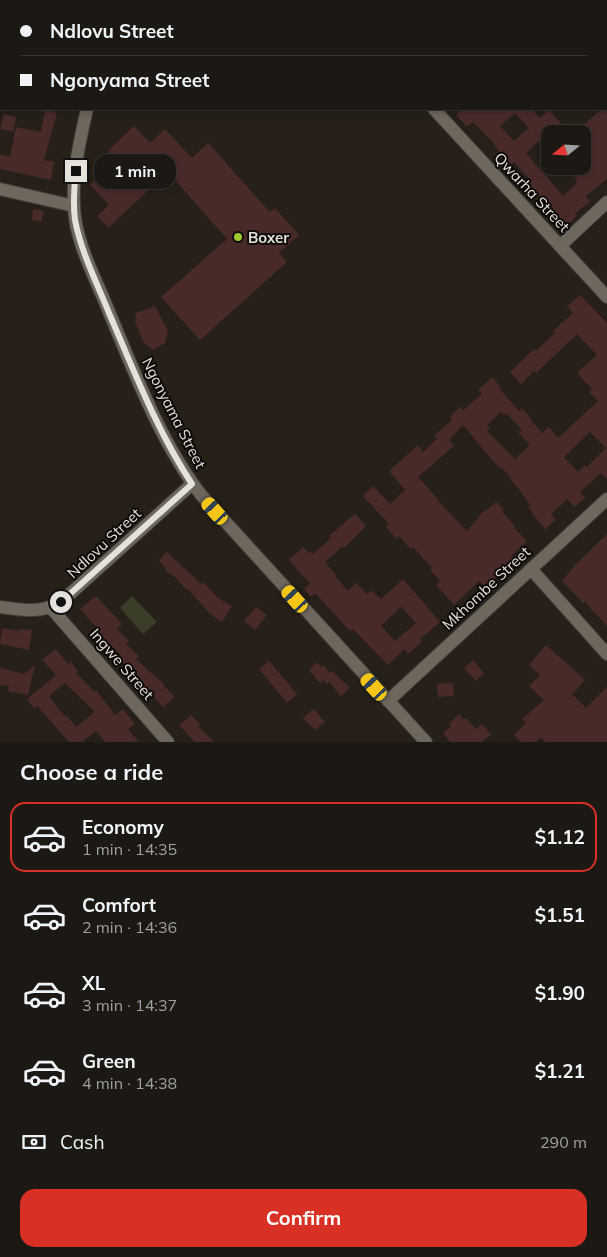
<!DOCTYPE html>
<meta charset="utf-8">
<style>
body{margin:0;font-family:Mulish,sans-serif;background:#25211c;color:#f1f3f6;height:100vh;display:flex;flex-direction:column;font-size:19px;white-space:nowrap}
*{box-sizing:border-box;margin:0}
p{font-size:16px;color:#a0a0a0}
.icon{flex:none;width:28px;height:28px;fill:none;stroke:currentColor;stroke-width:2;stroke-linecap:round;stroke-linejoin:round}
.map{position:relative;height:742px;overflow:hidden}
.side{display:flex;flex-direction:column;background:#1c1813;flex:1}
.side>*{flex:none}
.banner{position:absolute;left:0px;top:0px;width:608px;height:110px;box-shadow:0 2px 8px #0003,0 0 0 1px #3a3733;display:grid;align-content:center;height:110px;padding:0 20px;background:#1c1813}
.needle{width:32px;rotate:252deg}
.tools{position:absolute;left:541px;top:125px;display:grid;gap:10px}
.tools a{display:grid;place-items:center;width:50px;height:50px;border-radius:10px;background:#1c1813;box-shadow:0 2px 8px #0003,0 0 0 1px #3a3733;font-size:25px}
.end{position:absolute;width:22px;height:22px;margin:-11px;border:6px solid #e5e1dc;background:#111;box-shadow:0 0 0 2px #111}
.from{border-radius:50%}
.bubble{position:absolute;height:35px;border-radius:15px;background:#1c1813;box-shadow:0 2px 8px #0003,0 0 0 1px #3a3733;font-size:16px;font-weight:700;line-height:35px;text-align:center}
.car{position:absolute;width:15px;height:30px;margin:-15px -8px;border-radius:6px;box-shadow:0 0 4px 1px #0007;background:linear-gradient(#f5c518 24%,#345 0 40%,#f5c518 0 76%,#345 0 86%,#f5c518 0)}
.banner b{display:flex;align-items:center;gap:18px;height:48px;font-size:19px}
.banner b+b{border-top:1px solid #3a3733}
.banner i{width:12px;height:12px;background:#f1f3f6}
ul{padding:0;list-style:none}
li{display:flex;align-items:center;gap:15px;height:70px;margin:0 10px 8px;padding:0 10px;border:2px solid transparent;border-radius:15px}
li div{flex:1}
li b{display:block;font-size:19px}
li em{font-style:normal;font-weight:700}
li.current{border-color:#d93025}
li>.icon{width:45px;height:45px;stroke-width:1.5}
h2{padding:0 20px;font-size:22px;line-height:60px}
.pay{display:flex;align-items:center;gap:12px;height:55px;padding:0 20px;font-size:19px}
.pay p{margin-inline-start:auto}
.primary-button{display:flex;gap:10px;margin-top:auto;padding:10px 20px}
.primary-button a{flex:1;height:58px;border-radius:15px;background:#d93025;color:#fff;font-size:20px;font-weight:700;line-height:58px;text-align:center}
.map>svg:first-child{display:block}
.green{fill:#3b3d29}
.building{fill:#482a29;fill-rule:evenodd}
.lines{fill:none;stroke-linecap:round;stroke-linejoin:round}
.minor-casing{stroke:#423e38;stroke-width:14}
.minor{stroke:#6d675e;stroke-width:12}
.route{stroke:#e5e1dc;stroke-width:6}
.poi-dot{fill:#9eca2f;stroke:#0d0a07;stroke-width:2}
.labels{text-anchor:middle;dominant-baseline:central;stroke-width:4;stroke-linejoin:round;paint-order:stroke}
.street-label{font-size:15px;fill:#e5e1dc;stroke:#0d0a07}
.poi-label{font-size:15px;font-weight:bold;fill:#e5e1dc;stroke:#0d0a07;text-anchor:start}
</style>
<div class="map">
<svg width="607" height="742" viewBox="0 0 607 742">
<rect width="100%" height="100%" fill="#262019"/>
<!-- green -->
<path class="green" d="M132,596l25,26 -14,12 -23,-26z"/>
<!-- building -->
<g class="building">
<path d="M607,104v75l-22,18 5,4 -15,13 2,2 -8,7 -11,1 -21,-23 4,-4 -12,-13 2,-3 -17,-19 -3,3 -9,-9 -11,-16 -18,-18 -6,5 -11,-12 6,-6h69l9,9 9,-8 22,24h-21v17l-10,-11 -14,13 37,43 14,-13 -1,-2 1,-1 -12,-14h17v-32h-9l29,-25h4zM515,113l14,15 -15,13 -14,-15z"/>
<path d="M45,110l12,3 -13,47 10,2 -3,18 -51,-11v-15l10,3 6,-30 25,5z"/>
<path d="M4,114l12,3 -3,15 -13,-3z"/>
<path d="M134,126l16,17 15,-14 27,29 16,-15 62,69 5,-4 24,27 -20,18 8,9 -87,78 -39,-43 66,-58 -59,-67 -60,56 -11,-12 12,-11 -19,-20 26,-25 -8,-9z"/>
<path d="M33,209l11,2 -3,11 -9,-2z"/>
<path d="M580,295l27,28v156l-6,-6 -21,19 5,6 -10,9 -8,-8 -16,15 5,6 -11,9 -13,-15 1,-1 -5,-6 2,-2 -9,-13 -10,-12v-2l-10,-11 -1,1 -9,-9 -28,-34 -14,15 5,6 -36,31 20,22 -1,1 30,31 15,-18 15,-11 7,8 -2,1 13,16 -1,1 13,13 -16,15 4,4 -14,13 -16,14 -6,-6 -25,24 -18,-20 4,-4 -10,-11 2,-2 -19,-21 -2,2 -12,-13 -2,3 -11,-12 3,-3 -26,-28 10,-10 17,18 15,-14 -16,-19 29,-26 5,7 14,-13 -3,-3 18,-16 -2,-3 10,-10 3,3 19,-16 -4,-4 14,-13 9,11 -1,1 19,22 3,-3 8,9 -1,1 13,15 7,-6 9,11 40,-37 -9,-9 3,-3 -15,-16 20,-18 -20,-21 -41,39 -2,-2 -13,13 -11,-12 24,-23 2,2 19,-18 -2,-2 20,-18 -6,-7zM501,412l3,3 2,-2 16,17 -3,3 11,12 -15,14 -28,-28 3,-3 -3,-3zM590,432l16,16 -19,19 -2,-2 -7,7 -14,-15z"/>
<path d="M155,306l13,25 -3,12 -12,7 -9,-7 -9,-21 1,-9z"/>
<path d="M355,514l11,12 -22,22 -2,-1 -17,15 11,13 -1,1 13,15 8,-8 11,11 4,-3 10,8 22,-20 37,43 -20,17 2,3 -14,12 -4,-5 -16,16 -35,-36 -3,2 -35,-38 -4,4 -7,-8 6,-5 -21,-24 14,-13 6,6 2,-2 2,3 18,-16 -2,-2zM401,607l15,16 -21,18 -14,-15z"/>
<path d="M607,534v92l-22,-24 -2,1 -21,-22 13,-16z"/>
<path d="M167,552l34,32 2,-2 15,16 14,8 -10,16 -13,-9 -21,-24 -1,1 -16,-17 -2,1 -10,-14z"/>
<path d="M96,596l26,28 -5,5 12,12 -3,3 13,12 -3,3 28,25 -1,1 12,12 -12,10 -24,-27 -2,2 -9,-10 2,-1 -12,-14 3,-2 -25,-24 2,-2 -18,-20z"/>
<path d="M256,607l11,8 -12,15 -11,-9z"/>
<path d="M2,628l18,3v-2l12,1 -3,20 -29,-6z"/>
<path d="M546,645l39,35 -13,14 14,14 21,-21v55h-62l-4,-5 -5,5h-15l-7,-7 12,-12 -4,-4 22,-19 -15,-14 11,-11 -11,-10z"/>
<path d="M56,649l12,15 3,-2 7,9 -2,2 19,19 1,-2 19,25 8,-6 12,15 -7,5 11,13h-34l-9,-11 -14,11h-13l-32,-36 -3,2 -7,-9 29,-24 -14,-15zM65,683l30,29 -19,15 -10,-12 -2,1 -15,-20z"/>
<path d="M473,660l11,13 -8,8 -12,-13z"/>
<path d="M269,661l28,33 -10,9 -28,-34z"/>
<path d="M317,662l4,5 2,-2 7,8 2,-2 18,17 -9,8 -12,-14 -2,2 -4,-4 -3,3 -11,-13z"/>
<path d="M35,665l-7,30 -20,-4 1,-5 -9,-1v-17l24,6z"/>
<path d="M453,683l1,13 -16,1 -1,-13z"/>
<path d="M314,709l11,13 -10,8 -12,-12z"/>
<path d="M459,714l5,6 2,-2 10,11 6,-5 9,10 -9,8h-32l-7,-9 8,-7 -2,-2z"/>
<path d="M191,715l9,9 -2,2 16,16h-19l-16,-17z"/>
</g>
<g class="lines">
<defs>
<g id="minor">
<path d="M297,0l7,1"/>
<path d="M111,1v-1"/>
<path d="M506,1l2,-1"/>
<path d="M87,109c-7,31 -15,65 -13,97 1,35 20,69 33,101 26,62 54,137 95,189l224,246"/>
<path d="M434,109l173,188"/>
<path d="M0,189l74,17"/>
<path d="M560,246l47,-44"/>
<path d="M531,569l76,85"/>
<path d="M0,607c22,3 41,7 61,-5l131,-118"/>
<path d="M51,608l117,134"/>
<path d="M388,701l219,-202"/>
</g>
</defs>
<!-- minor casing -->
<use href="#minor" class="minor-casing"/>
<!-- minor -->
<use href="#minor" class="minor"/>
</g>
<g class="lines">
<!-- route -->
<path class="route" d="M61,602l131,-118c-35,-53 -58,-113 -83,-171 -12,-30 -28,-61 -34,-93 -2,-16 -1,-33 1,-49"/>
</g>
<!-- markers -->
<circle class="poi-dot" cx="238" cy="237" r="5"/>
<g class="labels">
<!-- street labels -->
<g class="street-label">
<text transform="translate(532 192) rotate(47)">Qwarha Street</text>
<text transform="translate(174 413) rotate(63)">Ngonyama Street</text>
<text transform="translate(104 543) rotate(-43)">Ndlovu Street</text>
<text transform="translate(486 588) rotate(-43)">Mkhombe Street</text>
<text transform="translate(122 664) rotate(49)">Ingwe Street</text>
</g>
<!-- poi labels -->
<g class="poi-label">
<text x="248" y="237">Boxer</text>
</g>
</g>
</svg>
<div class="tools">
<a><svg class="needle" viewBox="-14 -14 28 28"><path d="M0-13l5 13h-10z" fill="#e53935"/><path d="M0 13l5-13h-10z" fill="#a0a0a0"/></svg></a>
</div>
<i class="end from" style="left:61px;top:602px"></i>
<i class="end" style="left:76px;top:171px"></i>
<div class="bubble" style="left:94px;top:154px;width:82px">1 min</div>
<i class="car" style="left:215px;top:511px;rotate:318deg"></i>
<i class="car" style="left:295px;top:599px;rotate:318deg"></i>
<i class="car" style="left:374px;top:687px;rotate:318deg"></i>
<div class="banner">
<b><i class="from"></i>Ndlovu Street</b>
<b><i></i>Ngonyama Street</b>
</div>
</div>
<section class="side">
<h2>Choose a ride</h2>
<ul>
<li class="current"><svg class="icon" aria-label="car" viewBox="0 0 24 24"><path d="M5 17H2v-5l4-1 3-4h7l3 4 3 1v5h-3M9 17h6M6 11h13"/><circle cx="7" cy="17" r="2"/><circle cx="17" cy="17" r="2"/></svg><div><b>Economy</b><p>1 min · 14:35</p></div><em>$1.12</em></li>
<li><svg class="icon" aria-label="car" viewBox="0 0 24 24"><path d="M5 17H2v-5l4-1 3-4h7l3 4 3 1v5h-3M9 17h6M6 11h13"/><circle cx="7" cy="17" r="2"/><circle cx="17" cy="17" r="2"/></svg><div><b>Comfort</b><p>2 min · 14:36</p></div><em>$1.51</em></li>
<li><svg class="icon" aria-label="car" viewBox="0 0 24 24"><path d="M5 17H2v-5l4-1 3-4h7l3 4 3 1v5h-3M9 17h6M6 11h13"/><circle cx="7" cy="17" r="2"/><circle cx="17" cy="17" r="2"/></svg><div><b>XL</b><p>3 min · 14:37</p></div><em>$1.90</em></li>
<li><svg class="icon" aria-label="car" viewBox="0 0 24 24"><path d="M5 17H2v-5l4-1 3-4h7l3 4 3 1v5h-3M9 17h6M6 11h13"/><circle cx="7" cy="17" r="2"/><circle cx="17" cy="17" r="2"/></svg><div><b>Green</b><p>4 min · 14:38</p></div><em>$1.21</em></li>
</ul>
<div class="pay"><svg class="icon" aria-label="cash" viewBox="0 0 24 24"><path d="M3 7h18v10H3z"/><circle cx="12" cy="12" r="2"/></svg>Cash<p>290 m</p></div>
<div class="primary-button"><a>Confirm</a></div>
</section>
